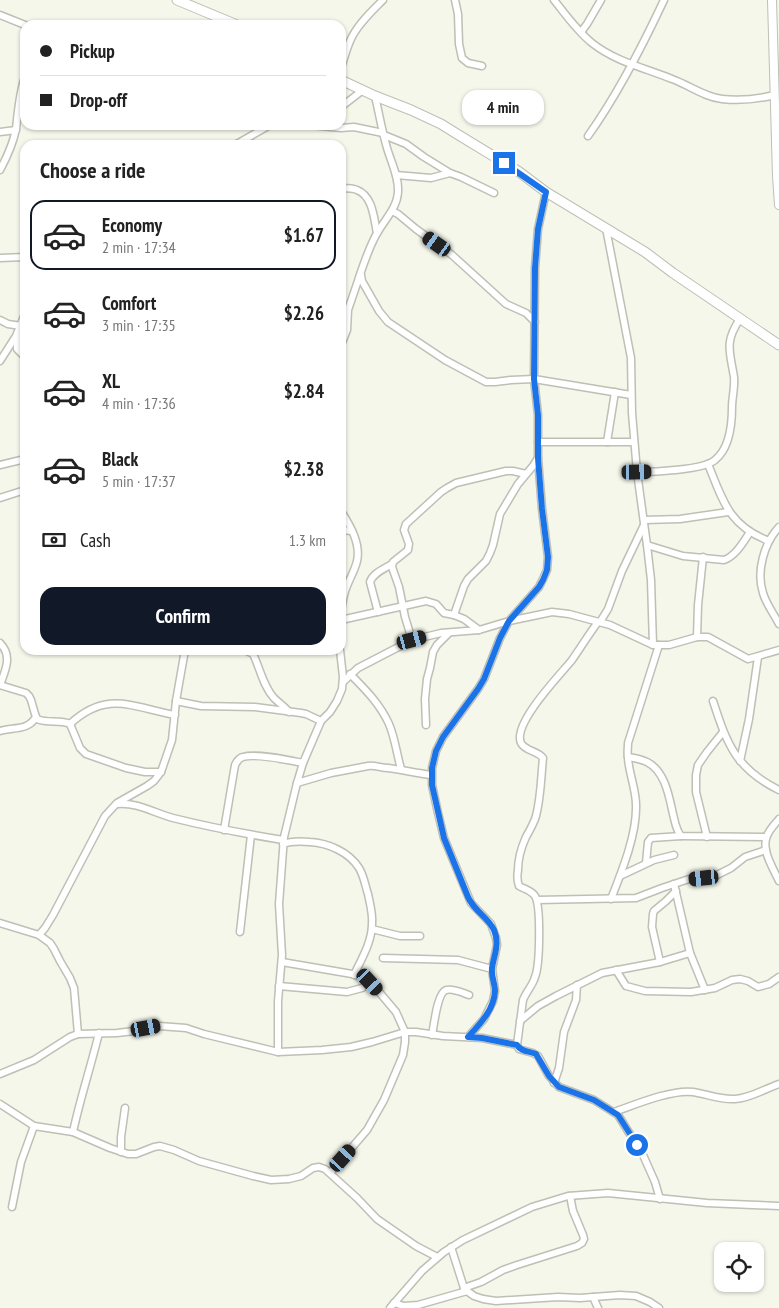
<!DOCTYPE html>
<meta charset="utf-8">
<style>
body{margin:0;font-family:"PT Sans Narrow",sans-serif;background:#f6f6f6;color:#222;height:100vh;display:flex;flex-direction:column;font-size:19px;white-space:nowrap}
*{box-sizing:border-box;margin:0}
p{font-size:16px;color:#767676}
.icon{flex:none;width:28px;height:28px;fill:none;stroke:currentColor;stroke-width:2;stroke-linecap:round;stroke-linejoin:round}
.map{position:relative;flex:1;overflow:hidden}
.sheet{position:absolute;left:20px;top:140px;width:326px;height:515px;display:flex;flex-direction:column;background:#fff;border-radius:15px;box-shadow:0 1px 4px #0004}
.sheet>*{flex:none}
.top-card{position:absolute;left:20px;top:20px;width:326px;height:110px;border-radius:15px;box-shadow:0 1px 4px #0004;display:grid;align-content:center;height:110px;padding:0 20px;background:#fff}
.controls{position:absolute;left:714px;top:1242px;display:grid;gap:10px}
.controls a{display:grid;place-items:center;width:50px;height:50px;border-radius:10px;background:#fff;box-shadow:0 1px 4px #0004;font-size:25px}
.end{position:absolute;width:22px;height:22px;margin:-11px;border:6px solid #1a73e8;background:#fff;box-shadow:0 0 0 2px #fff}
.from{border-radius:50%}
.bubble{position:absolute;height:35px;border-radius:15px;background:#fff;box-shadow:0 1px 4px #0004;font-size:16px;font-weight:700;line-height:35px;text-align:center}
.car{position:absolute;width:15px;height:30px;margin:-15px -8px;border-radius:6px;box-shadow:0 0 4px 1px #0007;background:linear-gradient(#222 24%,#8ab4d8 0 40%,#222 0 76%,#8ab4d8 0 86%,#222 0)}
.top-card b{display:flex;align-items:center;gap:18px;height:48px;font-size:19px}
.top-card b+b{border-top:1px solid #e0e0e0}
.top-card i{width:12px;height:12px;background:#222}
ul{padding:0;list-style:none}
li{display:flex;align-items:center;gap:15px;height:70px;margin:0 10px 8px;padding:0 10px;border:2px solid transparent;border-radius:15px}
li div{flex:1}
li b{display:block;font-size:19px}
li em{font-style:normal;font-weight:700}
li.on{border-color:#111827}
li>.icon{width:45px;height:45px;stroke-width:1.5}
h2{padding:0 20px;font-size:22px;line-height:60px}
.pay{display:flex;align-items:center;gap:12px;height:55px;padding:0 20px;font-size:19px}
.pay p{margin-inline-start:auto}
.button{display:flex;gap:10px;margin-top:auto;padding:10px 20px}
.button a{flex:1;height:58px;border-radius:15px;background:#111827;color:#fff;font-size:20px;font-weight:700;line-height:58px;text-align:center}
.map>svg:first-child{display:block}
.lines{fill:none;stroke-linecap:round;stroke-linejoin:round}
.minor-casing{stroke:#bebfb5;stroke-width:9}
.tertiary-casing{stroke:#bebfb5;stroke-width:10}
.secondary-casing{stroke:#bebfb5;stroke-width:11}
.minor{stroke:#fff;stroke-width:6}
.tertiary{stroke:#fff;stroke-width:8}
.secondary{stroke:#fff;stroke-width:9}
.route{stroke:#1a73e8;stroke-width:6}
</style>
<div class="map">
<svg width="779" height="1308" viewBox="0 0 779 1308">
<rect width="100%" height="100%" fill="#f5f7eb"/>
<g class="lines">
<defs>
<g id="minor">
<path d="M455,0l3,14 1,30 3,14 6,5 14,3"/>
<path d="M554,0c12,15 23,31 38,43 24,19 53,25 80,36 17,6 32,18 50,20 17,2 36,0 53,-4"/>
<path d="M0,15l25,10"/>
<path d="M581,32l6,-8 14,-24"/>
<path d="M341,67c4,-10 6,-21 11,-30 7,-14 20,-26 31,-37"/>
<path d="M341,107l22,-17"/>
<path d="M310,125l31,3 13,-1 29,6"/>
<path d="M0,132l16,-2"/>
<path d="M384,135l22,9 18,13 26,16"/>
<path d="M588,136c30,-42 54,-89 76,-136"/>
<path d="M235,145l35,-20"/>
<path d="M0,170c7,-13 13,-26 16,-41 2,-18 3,-35 9,-52"/>
<path d="M396,175l35,3 19,-5 11,4 33,16"/>
<path d="M341,188c5,0 12,0 16,2 16,6 17,29 20,43"/>
<path d="M392,211l6,3 18,15 36,26 54,49 20,9 9,9"/>
<path d="M606,228l25,130 1,55 5,59 10,73 4,35 2,65"/>
<path d="M0,258l25,-1"/>
<path d="M361,275l1,6 17,30 9,11 57,38 41,22h9l16,-2 23,-1 97,16"/>
<path d="M0,320l8,4 13,2"/>
<path d="M17,335v14l8,8"/>
<path d="M341,345l6,-15 1,-20 2,-6c8,-22 14,-45 24,-65 7,-16 23,-29 24,-47 1,-15 -7,-30 -11,-44 -5,-17 -8,-35 -12,-52"/>
<path d="M0,361l16,-25 9,-22"/>
<path d="M538,442h96"/>
<path d="M607,442l8,-50"/>
<path d="M708,464c15,37 21,62 61,77"/>
<path d="M0,465l25,-6"/>
<path d="M637,472c16,0 67,-2 78,-12 15,-12 17,-35 17,-53 0,-9 3,-20 2,-30 -4,-25 -10,-35 6,-58"/>
<path d="M0,498l25,-8"/>
<path d="M341,511c9,14 20,33 16,50 -2,9 -7,17 -10,25 -4,9 -5,18 -6,27"/>
<path d="M644,520l36,-1 48,-7"/>
<path d="M779,527c-15,16 -23,45 -16,66 3,11 11,21 16,31"/>
<path d="M341,530l11,1"/>
<path d="M647,545l36,11 41,4c12,-4 20,-19 26,-28"/>
<path d="M378,612l-8,-30c3,-9 14,-13 22,-18"/>
<path d="M454,615l10,-29 4,-7 18,-18 4,-8 3,-8 7,-31 18,-30 15,-18 5,-8"/>
<path d="M341,620l85,-19 10,3 8,9 10,2 10,4 15,11"/>
<path d="M598,622c-9,12 -17,25 -26,38 -12,15 -60,64 -51,83 4,8 17,8 22,15 -2,19 -2,39 -7,58 -2,7 -6,14 -10,21 -5,11 -8,21 -8,33 -1,6 -1,11 1,16 5,3 12,4 16,10 6,10 5,69 0,81 -2,8 -9,15 -12,23l-6,45 2,4 3,1 11,3 5,3 11,20 10,11 35,13 24,15 25,40 12,27 5,17"/>
<path d="M600,622l8,-13 14,-38 22,-46"/>
<path d="M697,637l1,-32 5,-48"/>
<path d="M412,640l-7,-23 -6,-30 -7,-20 1,-5 15,-12 1,-6 -5,-14 2,-6 35,-32 6,-4 9,-5 50,-12h7l13,3"/>
<path d="M0,643c13,13 5,28 0,42"/>
<path d="M245,650l8,4c7,14 10,32 21,44 5,5 11,9 15,14"/>
<path d="M350,674c15,15 30,30 39,50 6,14 8,31 12,45"/>
<path d="M343,682l15,-14 54,-28 29,-7 38,-3 30,-9 43,-9 17,2 41,11 43,20h16l28,-8h11l40,22 31,-9"/>
<path d="M0,685l26,8 3,3 2,4 4,14 2,5c11,5 23,0 33,5l10,24 6,6 40,14 19,4h16"/>
<path d="M176,701l25,5 54,1 46,6 5,1 15,7"/>
<path d="M713,701c14,43 23,68 66,89"/>
<path d="M70,724c37,-34 62,-17 105,-9"/>
<path d="M426,725l-1,-26 2,-20 3,-11 3,-16 4,-7 11,-11"/>
<path d="M0,731c13,-4 28,0 36,-14"/>
<path d="M628,757c6,1 13,2 19,5 18,9 22,34 26,52 2,8 3,16 8,22l85,1"/>
<path d="M740,761l9,-42 9,-62"/>
<path d="M297,783l34,-10 37,-7c7,-1 13,2 20,2 14,2 29,5 43,7"/>
<path d="M117,804c20,-2 37,9 56,14 36,9 73,16 110,22"/>
<path d="M779,819c-4,5 -10,11 -12,17 -6,14 6,32 12,45"/>
<path d="M224,830l11,-65c2,-3 3,-7 8,-8 13,-4 45,3 60,6"/>
<path d="M707,837l-11,-45v-17l2,-10 9,-13 16,-20"/>
<path d="M283,844c8,-3 17,-3 27,-2 18,1 39,10 49,26 5,8 6,17 9,26 2,10 5,20 4,30 0,18 -11,36 -18,51"/>
<path d="M646,863l2,-21 3,-4 30,-2"/>
<path d="M620,876l34,-16 20,-5"/>
<path d="M674,884l16,69 15,37"/>
<path d="M611,899c11,-28 26,-65 25,-94 0,-16 -7,-31 -8,-47 -1,-5 0,-10 0,-15l31,-98"/>
<path d="M537,900l99,-2 26,-10 27,-9 24,-2 18,-9 14,-11 21,-7"/>
<path d="M0,923l39,12 11,8 4,6 6,12 10,17 4,10 4,46"/>
<path d="M372,929l28,7h20"/>
<path d="M240,932l11,-97"/>
<path d="M39,935l6,-7 8,-13 52,-99 12,-13 30,-17 7,-5 7,-9 11,-32 4,-39 9,-51"/>
<path d="M383,958l75,2 34,9"/>
<path d="M282,962l70,12 17,6 27,32 9,20v10l-2,13 -19,45 -17,30 -37,43"/>
<path d="M660,962l-8,-35 1,-13 1,-3 12,-10 10,-10"/>
<path d="M616,970l10,16 19,5 46,1 24,-4 17,-8 8,-1 8,2 10,6 11,-3 10,-7"/>
<path d="M279,986l68,6 15,-4 8,-6"/>
<path d="M520,1021l18,-15 18,-10 46,-23 58,-11 30,-9"/>
<path d="M432,1035c2,-9 5,-42 14,-45 7,-2 17,3 23,5"/>
<path d="M468,1037l16,-18 9,-18 2,-10 -3,-22 5,-24 -1,-7 -5,-14 -20,-21 -20,-48 -7,-17 -6,-25 -6,-28v-17l4,-17 7,-14 35,-48 6,-10 16,-41 9,-17 30,-34 4,-8 4,-9 1,-13 -6,-48 -4,-51v-43l-4,-36 1,-111 3,-39 8,-37"/>
<path d="M278,1052v-51l4,-46 -3,-51 5,-67 13,-54 6,-20 18,-42 9,-9 7,-11 5,-12 1,-12 -3,-27"/>
<path d="M0,1074l34,-14 36,-23 8,-3 39,-1 17,-2 25,-5 27,2 18,6 74,18 44,-2 29,-3 21,-5 33,-10h11l27,4 39,2 35,7"/>
<path d="M554,1083l5,-15 5,-36 12,-32 1,-15"/>
<path d="M0,1104l34,22 39,6 37,16 18,6h8l18,-7 6,-1 14,4 25,11 54,15 18,4 18,-1 12,-3 12,-8 6,-1 6,2 32,29 20,21 39,27 21,11"/>
<path d="M614,1112c20,-7 58,-23 79,-20 14,2 27,8 42,7 16,-1 29,-10 44,-15"/>
<path d="M73,1132c7,-33 18,-66 26,-99"/>
<path d="M121,1152v-15l4,-29"/>
<path d="M12,1207l9,-45 13,-36"/>
<path d="M451,1247l13,41 3,3 7,5 9,3 13,2 62,-4 22,1 40,-3 16,1 14,6 9,6"/>
<path d="M464,1288l17,-6 22,-12 14,-5 60,-19 5,-3 2,-4 -1,-4 -10,-24 -3,-15"/>
<path d="M593,1297l5,11"/>
<path d="M394,1303l10,3 14,-1 49,-14"/>
<path d="M390,1308l32,-37 22,-19 19,-12 69,-33 36,-11 40,-3 99,10 72,3"/>
</g>
<path id="tertiary" d="M772,0l5,176 2,29"/>
<g id="secondary">
<path d="M177,0l60,25"/>
<path d="M341,80l34,16 36,14 30,14 16,10 61,37 28,21 99,60 28,21 106,72"/>
</g>
</defs>
<!-- minor casing -->
<use href="#minor" class="minor-casing"/>
<!-- tertiary casing -->
<use href="#tertiary" class="tertiary-casing"/>
<!-- secondary casing -->
<use href="#secondary" class="secondary-casing"/>
<!-- minor -->
<use href="#minor" class="minor"/>
<!-- tertiary -->
<use href="#tertiary" class="tertiary"/>
<!-- secondary -->
<use href="#secondary" class="secondary"/>
</g>
<g class="lines">
<!-- route -->
<path class="route" d="M504,163l42,29 -8,37 -3,39 -1,111 4,36v43l4,51 6,48 -1,13 -4,10 -4,7 -30,34 -9,17 -16,41 -6,10 -35,48 -7,14 -4,17v17l12,53 24,59c6,14 20,20 26,33 6,14 0,25 -2,38 -1,8 3,16 3,23 -1,19 -15,33 -27,46l14,1 35,7c4,7 12,6 19,9l13,22 10,11 35,13 24,15 19,30"/>
</g>
</svg>
<div class="controls">
<a><svg class="icon" aria-label="locate" viewBox="0 0 24 24"><circle cx="12" cy="12" r="6"/><path d="M12 2v4M12 18v4M2 12h4M18 12h4"/></svg></a>
</div>
<i class="end from" style="left:637px;top:1145px"></i>
<i class="end" style="left:504px;top:163px"></i>
<div class="bubble" style="left:462px;top:90px;width:82px">4 min</div>
<i class="car" style="left:437px;top:244px;rotate:305deg"></i>
<i class="car" style="left:637px;top:472px;rotate:89deg"></i>
<i class="car" style="left:412px;top:640px;rotate:75deg"></i>
<i class="car" style="left:704px;top:878px;rotate:264deg"></i>
<i class="car" style="left:370px;top:982px;rotate:137deg"></i>
<i class="car" style="left:146px;top:1028px;rotate:79deg"></i>
<i class="car" style="left:343px;top:1158px;rotate:42deg"></i>
<div class="top-card">
<b><i class="from"></i>Pickup</b>
<b><i></i>Drop-off</b>
</div>
<section class="sheet">
<h2>Choose a ride</h2>
<ul>
<li class="on"><svg class="icon" aria-label="car" viewBox="0 0 24 24"><path d="M5 17H2v-5l4-1 3-4h7l3 4 3 1v5h-3M9 17h6M6 11h13"/><circle cx="7" cy="17" r="2"/><circle cx="17" cy="17" r="2"/></svg><div><b>Economy</b><p>2 min · 17:34</p></div><em>$1.67</em></li>
<li><svg class="icon" aria-label="car" viewBox="0 0 24 24"><path d="M5 17H2v-5l4-1 3-4h7l3 4 3 1v5h-3M9 17h6M6 11h13"/><circle cx="7" cy="17" r="2"/><circle cx="17" cy="17" r="2"/></svg><div><b>Comfort</b><p>3 min · 17:35</p></div><em>$2.26</em></li>
<li><svg class="icon" aria-label="car" viewBox="0 0 24 24"><path d="M5 17H2v-5l4-1 3-4h7l3 4 3 1v5h-3M9 17h6M6 11h13"/><circle cx="7" cy="17" r="2"/><circle cx="17" cy="17" r="2"/></svg><div><b>XL</b><p>4 min · 17:36</p></div><em>$2.84</em></li>
<li><svg class="icon" aria-label="car" viewBox="0 0 24 24"><path d="M5 17H2v-5l4-1 3-4h7l3 4 3 1v5h-3M9 17h6M6 11h13"/><circle cx="7" cy="17" r="2"/><circle cx="17" cy="17" r="2"/></svg><div><b>Black</b><p>5 min · 17:37</p></div><em>$2.38</em></li>
</ul>
<div class="pay"><svg class="icon" aria-label="cash" viewBox="0 0 24 24"><path d="M3 7h18v10H3z"/><circle cx="12" cy="12" r="2"/></svg>Cash<p>1.3 km</p></div>
<div class="button"><a>Confirm</a></div>
</section>
</div>
